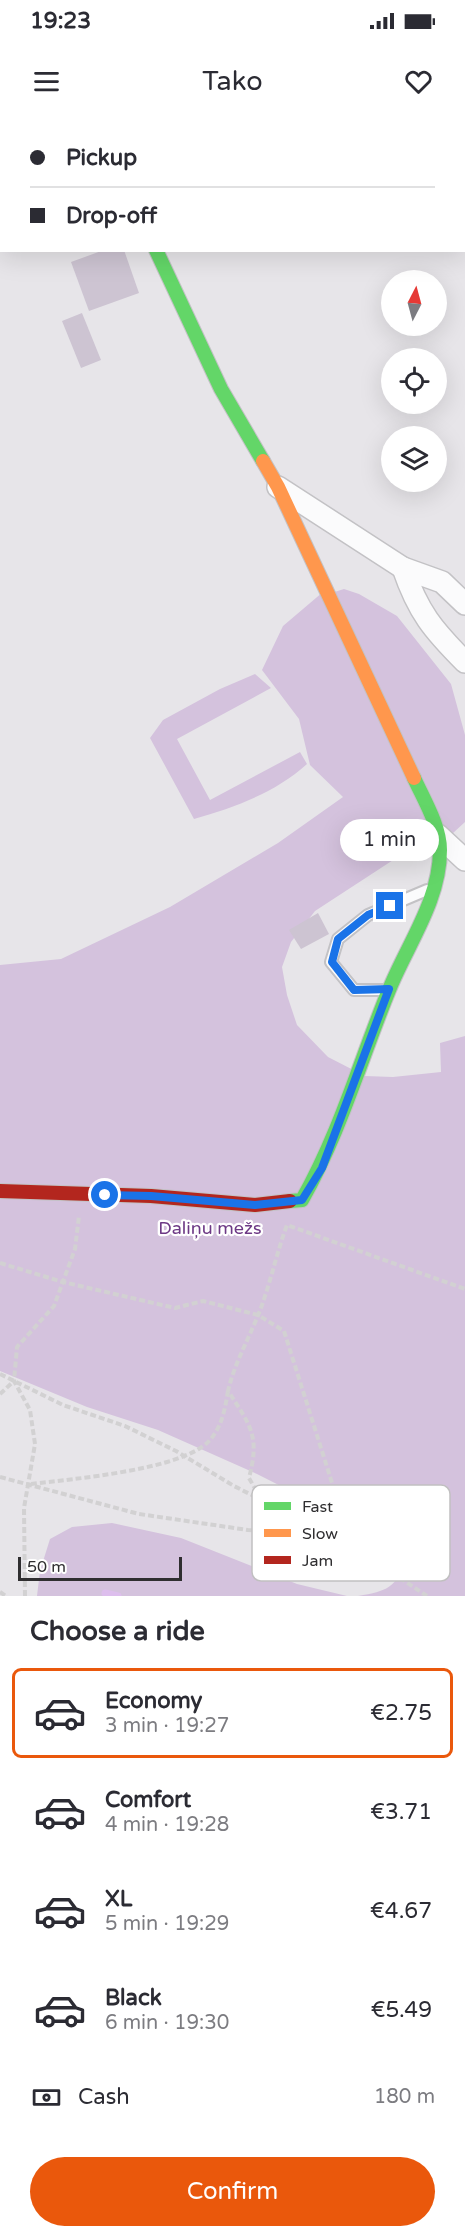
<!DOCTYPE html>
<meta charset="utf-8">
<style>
body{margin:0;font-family:"Varela Round",sans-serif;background:#f7f7f7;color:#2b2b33;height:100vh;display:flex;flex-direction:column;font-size:22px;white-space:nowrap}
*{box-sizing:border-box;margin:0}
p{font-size:20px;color:#7c7c81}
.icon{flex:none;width:33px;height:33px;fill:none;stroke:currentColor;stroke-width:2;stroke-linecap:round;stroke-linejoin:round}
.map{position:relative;height:1476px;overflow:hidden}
.drawer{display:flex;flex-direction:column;background:#fff;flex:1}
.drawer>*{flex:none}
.hud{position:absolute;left:0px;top:0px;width:465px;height:132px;box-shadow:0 6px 24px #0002;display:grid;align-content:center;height:132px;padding:0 30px;background:#fff}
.needle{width:39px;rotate:6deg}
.controls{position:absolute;left:381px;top:150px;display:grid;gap:12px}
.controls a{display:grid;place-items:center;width:66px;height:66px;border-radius:50%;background:#fff;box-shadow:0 6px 24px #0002;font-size:30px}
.scale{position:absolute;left:18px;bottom:15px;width:164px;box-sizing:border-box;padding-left:6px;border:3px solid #2f2e30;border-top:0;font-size:16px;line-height:21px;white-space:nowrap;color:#2f2e30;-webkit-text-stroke:4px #fff;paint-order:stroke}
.end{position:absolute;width:27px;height:27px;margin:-14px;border:8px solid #1a73e8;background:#fff;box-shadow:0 0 0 3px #fff}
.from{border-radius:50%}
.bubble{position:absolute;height:42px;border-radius:21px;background:#fff;box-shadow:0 6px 24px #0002;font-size:20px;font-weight:600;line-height:42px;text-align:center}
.hud b{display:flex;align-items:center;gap:21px;height:57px;font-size:22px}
.hud b+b{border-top:2px solid #e1e1e2}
.hud i{width:15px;height:15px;background:#2b2b33}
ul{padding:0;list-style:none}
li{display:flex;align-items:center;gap:18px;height:90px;margin:0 12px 9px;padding:0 18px;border:3px solid transparent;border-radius:9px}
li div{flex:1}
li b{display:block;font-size:22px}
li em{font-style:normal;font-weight:600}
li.on{border-color:#ea580c}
li>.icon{width:54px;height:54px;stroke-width:1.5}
h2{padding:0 30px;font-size:27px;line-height:72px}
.pay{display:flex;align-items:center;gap:15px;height:66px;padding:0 30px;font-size:22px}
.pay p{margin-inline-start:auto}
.primary-button{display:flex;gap:12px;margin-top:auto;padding:12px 30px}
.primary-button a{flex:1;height:69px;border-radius:36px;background:#ea580c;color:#fff;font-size:24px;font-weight:600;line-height:69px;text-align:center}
.status{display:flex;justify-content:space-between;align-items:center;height:42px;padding:0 30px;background:#fff;direction:ltr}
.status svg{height:16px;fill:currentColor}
header{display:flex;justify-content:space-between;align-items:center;height:78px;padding:0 30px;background:#fff;font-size:27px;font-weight:600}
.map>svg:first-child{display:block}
.green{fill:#d4c2dd}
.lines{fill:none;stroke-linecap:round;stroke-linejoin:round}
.stream{stroke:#ddbeed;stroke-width:7}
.building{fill:#cdc4d2}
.lane-casing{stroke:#c3c2c5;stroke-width:14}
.street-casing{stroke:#c3c2c5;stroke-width:24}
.fast-casing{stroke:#c3c2c5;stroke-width:16}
.slow-casing{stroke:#c3c2c5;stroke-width:16}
.jam-casing{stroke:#c3c2c5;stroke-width:16}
.path{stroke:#d2d1d2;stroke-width:4;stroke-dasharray:6 3;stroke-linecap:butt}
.lane{stroke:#fbfbfc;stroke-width:10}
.street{stroke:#fbfbfc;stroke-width:21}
.fast{stroke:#63d668;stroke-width:14}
.slow{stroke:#ff974d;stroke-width:14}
.jam{stroke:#b3261e;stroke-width:14}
.route{stroke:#1a73e8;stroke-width:8}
.labels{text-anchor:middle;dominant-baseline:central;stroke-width:4.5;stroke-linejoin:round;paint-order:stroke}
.park-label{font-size:18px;fill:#6d3985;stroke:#fff}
.key{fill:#fff;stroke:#c1c0c1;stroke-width:1.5}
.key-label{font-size:16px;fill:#2f2e30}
</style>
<div class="status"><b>19:23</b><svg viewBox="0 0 49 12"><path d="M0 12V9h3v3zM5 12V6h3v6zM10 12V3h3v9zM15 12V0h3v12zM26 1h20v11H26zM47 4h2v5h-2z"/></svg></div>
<header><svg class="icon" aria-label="menu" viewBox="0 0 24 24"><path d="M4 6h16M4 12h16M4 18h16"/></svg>Tako<svg class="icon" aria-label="heart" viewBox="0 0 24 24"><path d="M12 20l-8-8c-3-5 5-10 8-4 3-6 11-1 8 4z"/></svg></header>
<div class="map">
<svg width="465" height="1476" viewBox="0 0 465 1476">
<rect width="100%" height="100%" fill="#e7e5e9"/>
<!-- green -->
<g class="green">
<path d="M344,469l15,5 38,22 54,68 14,51v87l-25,23 -7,-11 -118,77 -24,31 -9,25 5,28 10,30 31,32 37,19 28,1 48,-5 -1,-29 25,-7v560h-107c30,-5 36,-8 50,-35l-25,-28 -43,-17 -83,-42 -99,-44 -71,-23 -87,-36v-406l61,-6 109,-52 108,-64 65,-46 -33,-32 -11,-46 -37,-49 21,-44 40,-34 2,3z"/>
<path d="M255,554l16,14 -94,51 33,61 90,-48 7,12c-32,29 -72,43 -113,55l-44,-81 13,-18 57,-31z"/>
<path d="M112,1403l69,15 116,46 50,12h-310l3,-25 10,-32 22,-12z"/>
</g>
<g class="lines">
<!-- stream -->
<path class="stream" d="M105,1473l13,3"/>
</g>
<!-- building -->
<g class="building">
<path d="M104,130h20l15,43 -50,18 -18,-49z"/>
<path d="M82,193l19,47 -20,8 -19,-47z"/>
<path d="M318,793l11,21 -28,15 -12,-19z"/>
</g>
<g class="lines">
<defs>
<path id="lane" d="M385,870h-31l-23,-28 7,-23 30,-24 59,-25"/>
<g id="street">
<path d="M464,20h1"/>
<path d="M278,367l125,81 39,14 23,22"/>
<path d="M403,448c15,44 30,62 62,94"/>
<path d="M438,715l27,25"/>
</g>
<g id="fast">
<path d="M123,0l1,2"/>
<path d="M0,124l2,-1"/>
<path d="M156,130l65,139 42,72"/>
<path d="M290,1081l12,-1c38,-67 58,-139 87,-210 18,-45 51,-89 51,-140 0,-24 -16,-50 -26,-72"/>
</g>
<path id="slow" d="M263,341l15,26 136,291"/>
<path id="jam" d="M0,1071l151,5 104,9 35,-4"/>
</defs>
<!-- lane casing -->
<use href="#lane" class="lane-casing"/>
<!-- street casing -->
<use href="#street" class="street-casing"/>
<!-- fast casing -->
<use href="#fast" class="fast-casing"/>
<!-- slow casing -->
<use href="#slow" class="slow-casing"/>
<!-- jam casing -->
<use href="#jam" class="jam-casing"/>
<!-- path -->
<g class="path">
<path d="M0,1143l63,19 112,26 28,-7 55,14 26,16 68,215"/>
<path d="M0,1254l63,31 62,21 51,25 58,35 118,60 75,50"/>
<path d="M0,1274l14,-13"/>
<path d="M0,1357l139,37 109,16 75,3"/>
<path d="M31,1364c41,-5 151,-14 178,-43 13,-14 16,-32 19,-50"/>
<path d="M261,1379l-12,-21c11,-42 2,-52 -21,-87 8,-34 27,-62 37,-95 8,-24 13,-47 22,-71l178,64"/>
<path d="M0,1472l6,4"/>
<path d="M25,1476l-1,-88 11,-64 -5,-34 -16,-29 3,-34 37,-41 21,-57 4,-33"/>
</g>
<!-- lane -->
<use href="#lane" class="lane"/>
<!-- street -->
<use href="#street" class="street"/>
<!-- fast -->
<use href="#fast" class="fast"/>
<!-- slow -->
<use href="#slow" class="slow"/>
<!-- jam -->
<use href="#jam" class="jam"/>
</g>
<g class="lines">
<!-- route -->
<path class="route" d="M105,1075l46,1 104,9 47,-5 20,-32 67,-179 -35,1 -22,-28 6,-23 30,-24 22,-9"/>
</g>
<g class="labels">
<!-- park labels -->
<g class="park-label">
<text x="210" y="1108">Daliņu mežs</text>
</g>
</g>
<!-- legend -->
<rect x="252" y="1365" width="198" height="96" rx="9" class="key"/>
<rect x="264" y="1382" width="27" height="8" fill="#63d668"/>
<rect x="264" y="1409" width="27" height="8" fill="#ff974d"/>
<rect x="264" y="1436" width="27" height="8" fill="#b3261e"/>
<g class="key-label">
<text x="302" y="1392">Fast</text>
<text x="302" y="1419">Slow</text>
<text x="302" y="1446">Jam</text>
</g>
</svg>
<div class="controls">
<a><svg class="needle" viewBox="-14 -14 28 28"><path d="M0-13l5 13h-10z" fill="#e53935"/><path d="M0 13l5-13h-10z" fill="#7c7c81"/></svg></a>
<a><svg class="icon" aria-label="locate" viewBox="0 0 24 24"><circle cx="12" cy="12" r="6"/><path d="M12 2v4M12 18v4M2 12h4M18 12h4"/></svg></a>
<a><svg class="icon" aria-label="layers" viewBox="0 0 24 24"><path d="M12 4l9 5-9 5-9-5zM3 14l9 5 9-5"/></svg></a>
</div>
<div class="scale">50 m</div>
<i class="end from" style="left:105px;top:1075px"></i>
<i class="end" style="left:390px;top:786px"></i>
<div class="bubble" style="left:340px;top:699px;width:99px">1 min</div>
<div class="hud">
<b><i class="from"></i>Pickup</b>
<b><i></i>Drop-off</b>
</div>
</div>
<section class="drawer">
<h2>Choose a ride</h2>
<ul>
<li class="on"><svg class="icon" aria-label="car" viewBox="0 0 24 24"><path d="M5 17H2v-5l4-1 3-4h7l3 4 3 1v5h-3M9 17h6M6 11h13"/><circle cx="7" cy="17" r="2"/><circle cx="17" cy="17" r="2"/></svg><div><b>Economy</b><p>3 min · 19:27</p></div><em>€2.75</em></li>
<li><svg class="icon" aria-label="car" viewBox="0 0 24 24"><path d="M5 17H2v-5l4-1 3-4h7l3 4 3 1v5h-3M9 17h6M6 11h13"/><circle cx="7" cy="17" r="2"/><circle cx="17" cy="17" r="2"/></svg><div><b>Comfort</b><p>4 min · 19:28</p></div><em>€3.71</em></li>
<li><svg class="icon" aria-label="car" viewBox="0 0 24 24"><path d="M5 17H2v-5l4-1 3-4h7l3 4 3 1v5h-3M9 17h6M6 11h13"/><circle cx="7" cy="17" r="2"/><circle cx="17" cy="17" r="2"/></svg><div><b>XL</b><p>5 min · 19:29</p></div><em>€4.67</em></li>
<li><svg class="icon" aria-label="car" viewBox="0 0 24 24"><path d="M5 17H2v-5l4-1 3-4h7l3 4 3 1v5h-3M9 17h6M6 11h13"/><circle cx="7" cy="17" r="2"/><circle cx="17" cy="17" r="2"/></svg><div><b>Black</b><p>6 min · 19:30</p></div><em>€5.49</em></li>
</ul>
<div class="pay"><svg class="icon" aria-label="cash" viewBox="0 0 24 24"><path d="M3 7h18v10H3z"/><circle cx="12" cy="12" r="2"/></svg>Cash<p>180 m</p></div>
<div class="primary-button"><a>Confirm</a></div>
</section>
